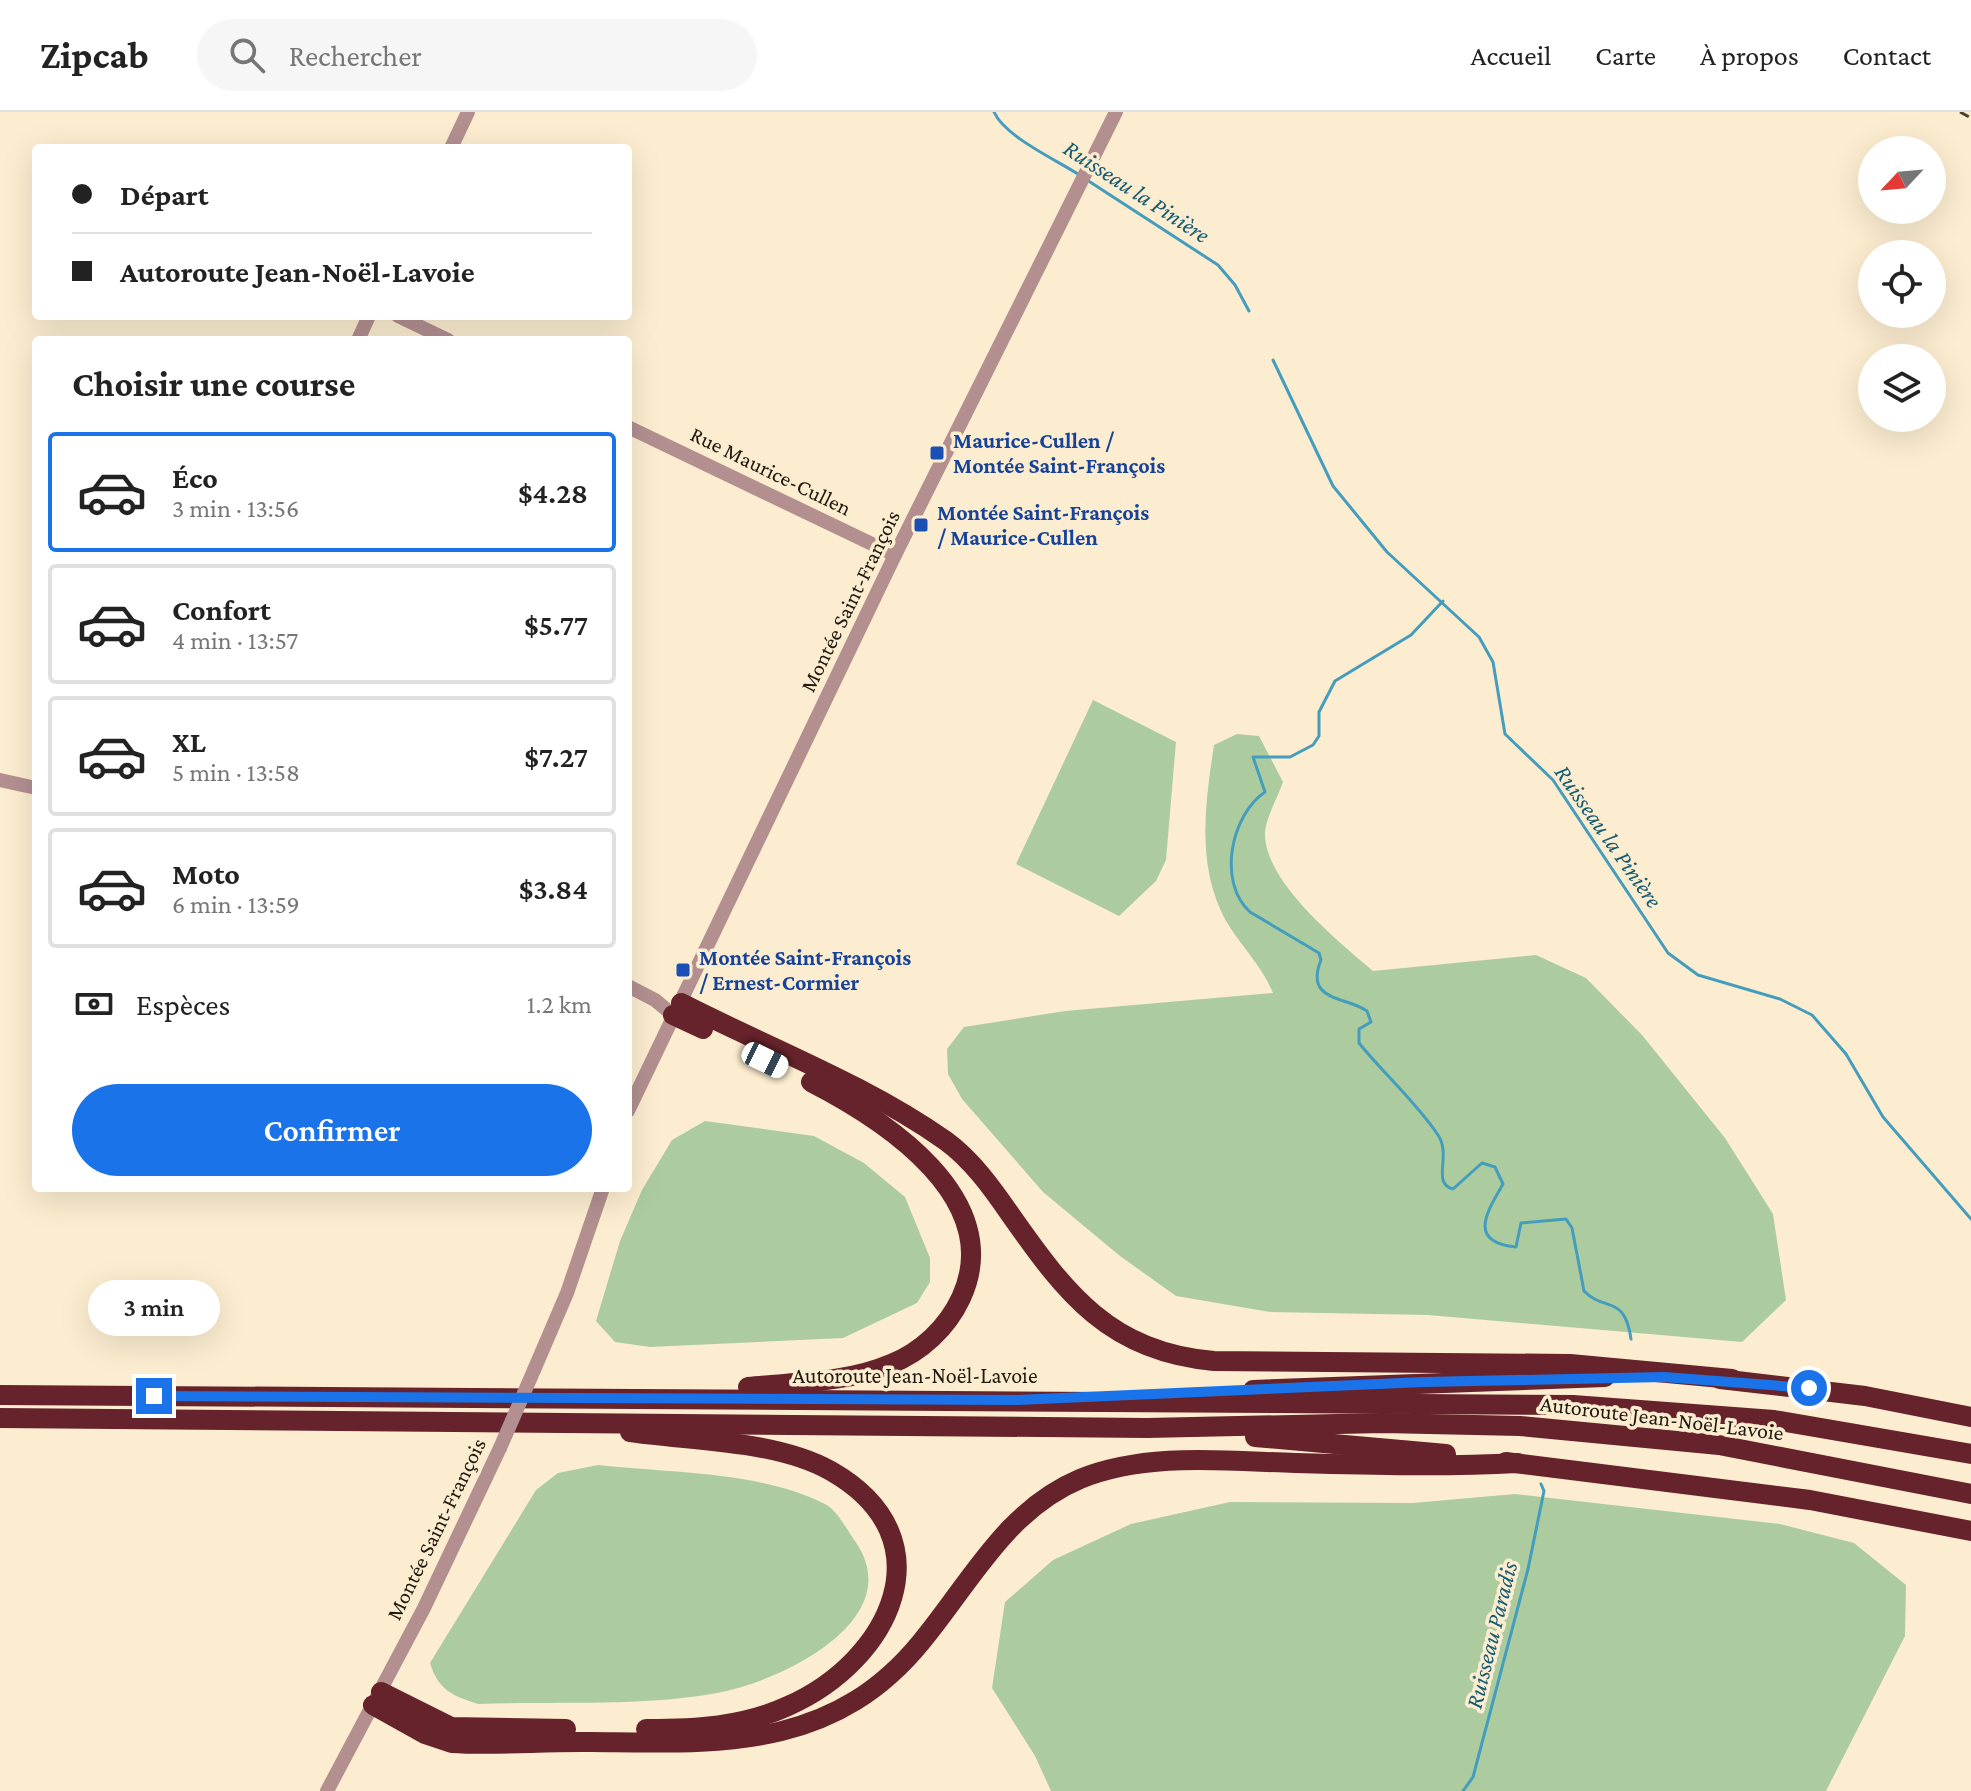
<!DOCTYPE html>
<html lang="fr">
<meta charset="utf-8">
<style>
body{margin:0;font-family:"Crimson Pro",serif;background:#f6f6f6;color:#222;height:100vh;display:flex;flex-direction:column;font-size:30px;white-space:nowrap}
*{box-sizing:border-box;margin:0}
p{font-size:26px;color:#767676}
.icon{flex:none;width:44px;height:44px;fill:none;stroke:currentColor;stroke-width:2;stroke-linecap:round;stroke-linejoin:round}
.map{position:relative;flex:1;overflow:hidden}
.side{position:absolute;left:32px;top:224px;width:600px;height:856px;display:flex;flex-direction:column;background:#fff;border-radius:8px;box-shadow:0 8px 32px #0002}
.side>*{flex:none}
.hud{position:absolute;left:32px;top:32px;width:600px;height:176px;border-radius:8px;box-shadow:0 8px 32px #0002;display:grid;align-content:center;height:176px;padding:0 40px;background:#fff}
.needle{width:52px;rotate:244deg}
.buttons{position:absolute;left:1858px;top:24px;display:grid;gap:16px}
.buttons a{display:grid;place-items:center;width:88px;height:88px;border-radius:50%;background:#fff;box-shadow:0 8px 32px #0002;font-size:40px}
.end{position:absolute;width:36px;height:36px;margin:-18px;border:10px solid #1a73e8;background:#fff;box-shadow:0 0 0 4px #fff}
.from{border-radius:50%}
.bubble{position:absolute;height:56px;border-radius:28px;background:#fff;box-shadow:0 8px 32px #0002;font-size:26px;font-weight:600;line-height:56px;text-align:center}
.car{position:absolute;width:24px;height:48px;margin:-24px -12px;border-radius:10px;box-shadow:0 0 6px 2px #0007;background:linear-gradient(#fff 24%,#345 0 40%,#fff 0 76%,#345 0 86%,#fff 0)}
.hud b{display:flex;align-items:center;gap:28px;height:76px;font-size:30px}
.hud b+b{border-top:2px solid #e0e0e0}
.hud i{width:20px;height:20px;background:#222}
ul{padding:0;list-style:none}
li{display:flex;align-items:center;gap:24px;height:120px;margin:0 16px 12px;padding:0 24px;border:4px solid #e0e0e0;border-radius:8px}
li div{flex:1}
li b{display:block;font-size:30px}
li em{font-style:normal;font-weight:600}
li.active{border-color:#1a73e8}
li>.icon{width:72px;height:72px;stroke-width:1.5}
h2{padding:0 40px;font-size:36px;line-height:96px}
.pay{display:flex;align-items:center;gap:20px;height:88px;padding:0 40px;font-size:30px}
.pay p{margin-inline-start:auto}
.cta{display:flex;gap:16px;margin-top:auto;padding:16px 40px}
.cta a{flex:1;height:92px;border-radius:48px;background:#1a73e8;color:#fff;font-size:32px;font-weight:600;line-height:92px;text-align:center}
header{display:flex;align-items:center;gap:48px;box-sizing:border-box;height:112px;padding:0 40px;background:#fff;border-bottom:2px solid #e0e0e0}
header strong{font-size:38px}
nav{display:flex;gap:44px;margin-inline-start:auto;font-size:28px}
.search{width:560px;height:72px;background:#f6f6f6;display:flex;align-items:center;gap:20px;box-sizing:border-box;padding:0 28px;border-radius:44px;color:#767676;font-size:30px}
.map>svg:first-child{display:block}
.green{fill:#accc9f}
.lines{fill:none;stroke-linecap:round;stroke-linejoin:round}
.stream{stroke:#449dbd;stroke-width:3}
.minor{stroke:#b38f90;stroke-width:14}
.highway{stroke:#66232b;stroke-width:20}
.rail{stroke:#463f32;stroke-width:3;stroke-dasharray:10 10;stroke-linecap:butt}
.minor-bridge{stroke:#b38f90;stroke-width:14}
.route{stroke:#1a73e8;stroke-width:10}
.transit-dot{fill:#1a4fb4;stroke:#fcedd0;stroke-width:3}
.labels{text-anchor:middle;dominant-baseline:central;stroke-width:7;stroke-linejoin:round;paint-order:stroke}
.transit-label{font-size:22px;font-weight:bold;fill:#164399;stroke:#fcedd0;text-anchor:start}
.street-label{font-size:22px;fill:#201a10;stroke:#fcedd0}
.water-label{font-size:24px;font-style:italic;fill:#155c73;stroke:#fcedd0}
</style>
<header>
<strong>Zipcab</strong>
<div class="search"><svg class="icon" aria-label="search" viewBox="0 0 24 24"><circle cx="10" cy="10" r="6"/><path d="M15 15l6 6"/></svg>Rechercher</div>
<nav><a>Accueil</a><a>Carte</a><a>À propos</a><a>Contact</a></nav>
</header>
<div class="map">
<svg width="1971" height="1679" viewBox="0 0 1971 1679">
<rect width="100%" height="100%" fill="#fcedd0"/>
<!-- green -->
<g class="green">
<path d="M1093,588l83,42 -10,118 -10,21 -37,35 -103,-52z"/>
<path d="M1237,622l22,2 24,46c-5,15 -19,39 -18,54 2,48 74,106 108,135l163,-16 50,23 56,57 83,103 48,76 13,86 -44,42 -314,-27 -158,-3 -94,-16 -56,-40 -77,-64 -81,-93 -14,-25 -1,-25 17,-22 101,-16 208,-18c-11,-27 -32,-47 -47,-72 -30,-55 -21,-117 -12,-176z"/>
<path d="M705,1009l109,15 50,27 41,34 25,61v24l-13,21 -74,35 -193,9 -35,-5 -19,-21 24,-80 22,-51 30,-50z"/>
<path d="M598,1353c72,8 162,6 227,39 12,6 22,26 30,37 55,78 -73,139 -133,151 -74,15 -167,9 -244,12 -25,-8 -40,-14 -48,-41l106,-173 22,-17z"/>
<path d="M1515,1382l265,30 74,19 52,42 -1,51 -79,155h-775l-16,-35 -43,-68 13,-86 48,-42 78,-36 99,-22 183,1z"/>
</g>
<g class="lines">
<!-- stream -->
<g class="stream">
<path d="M994,0c11,25 63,48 87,64"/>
<path d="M1087,68l131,85 17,20 14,26"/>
<path d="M1273,248l60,126 54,66 92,85 14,25 12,72 48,46 115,173 30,22 82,24 32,16 34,39 37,63 88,102"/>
<path d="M1443,489l-32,34 -76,46 -16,31v24l-6,9 -23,12h-37l12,35c-34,23 -48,90 -15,120l69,41 2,7c-17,42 25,36 46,51l4,11 -12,7v14c25,31 56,58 79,92 14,21 -7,48 15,54l29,-26 13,4 8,17c-16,28 -36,58 13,63l5,-24 45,-4 6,9 12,63c20,21 41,3 47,48"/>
<path d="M1463,1679l10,-14 55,-208 16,-78 -3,-7"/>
</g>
<!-- minor -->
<g class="minor">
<path d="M451,36l17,-36"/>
<path d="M398,204l50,24"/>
<path d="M358,228l11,-24"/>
<path d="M628,315l267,128"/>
<path d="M0,668l36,8"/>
<path d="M628,874l27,14 18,15"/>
<path d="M628,999l267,-556 221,-443"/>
<path d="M534,1258l33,-77 36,-105"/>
<path d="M327,1679l97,-183 76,-160"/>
</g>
<!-- highway -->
<g class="highway">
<path d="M681,891c88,45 184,81 265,138 26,19 46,47 64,73 56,80 100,138 204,147l356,3 162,15"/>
<path d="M673,903l30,14"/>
<path d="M1720,1267l145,17 106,21"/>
<path d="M748,1275c47,-5 99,-4 143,-23 30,-12 56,-36 70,-66 46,-99 -76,-178 -150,-216"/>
<path d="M1253,1278l352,-13"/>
<path d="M0,1283l1573,10 201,15 197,34"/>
<path d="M0,1306l1147,10 236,-5 137,3 199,19 252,49"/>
<path d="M630,1320c62,9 146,8 201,39 119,68 59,190 -43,235 -45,21 -93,23 -142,23"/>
<path d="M1255,1325l191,17"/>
<path d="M1506,1350l304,38 161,31"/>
<path d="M381,1580l70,35 115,2"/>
<path d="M373,1593l52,29 27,9c46,3 92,-2 139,-1 128,1 241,10 331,-101 48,-58 84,-131 158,-162 67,-27 144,-18 215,-16 75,2 149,4 223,0"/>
</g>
<!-- rail -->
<path class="rail" d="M1960,0l11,6"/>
<!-- minor-bridge -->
<path class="minor-bridge" d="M500,1336l34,-78"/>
</g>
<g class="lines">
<!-- route -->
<path class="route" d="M154,1284l863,4 407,-18 240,-5 145,11"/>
</g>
<!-- markers -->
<g class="transit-dot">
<rect x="929" y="333" width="16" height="16" rx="4"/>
<rect x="913" y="405" width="16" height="16" rx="4"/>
<rect x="675" y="850" width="16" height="16" rx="4"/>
</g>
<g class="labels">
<!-- transit labels -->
<g class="transit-label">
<text x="953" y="328">Maurice-Cullen /<tspan x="953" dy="25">Montée Saint-François</tspan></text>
<text x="937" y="400">Montée Saint-François<tspan x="937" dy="25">/ Maurice-Cullen</tspan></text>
<text x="699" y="845">Montée Saint-François<tspan x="699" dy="25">/ Ernest-Cormier</tspan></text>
</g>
<!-- street labels -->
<g class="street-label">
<text transform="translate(771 359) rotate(26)">Rue Maurice-Cullen</text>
<text transform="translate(850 489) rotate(-64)">Montée Saint-François</text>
<text x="915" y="1263">Autoroute Jean-Noël-Lavoie</text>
<text transform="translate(1662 1306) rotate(7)">Autoroute Jean-Noël-Lavoie</text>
<text transform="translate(436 1417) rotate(-64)">Montée Saint-François</text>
</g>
<!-- water labels -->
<g class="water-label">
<text transform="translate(1137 79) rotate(33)">Ruisseau la Pinière</text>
<text transform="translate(1609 724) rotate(55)">Ruisseau la Pinière</text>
<text transform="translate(1491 1523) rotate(-76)">Ruisseau Paradis</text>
</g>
</g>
</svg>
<div class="buttons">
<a><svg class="needle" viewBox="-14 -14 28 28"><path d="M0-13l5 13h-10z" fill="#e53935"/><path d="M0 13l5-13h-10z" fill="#767676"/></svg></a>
<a><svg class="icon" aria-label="locate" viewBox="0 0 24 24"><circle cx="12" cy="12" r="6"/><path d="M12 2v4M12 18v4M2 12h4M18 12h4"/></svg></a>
<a><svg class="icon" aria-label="layers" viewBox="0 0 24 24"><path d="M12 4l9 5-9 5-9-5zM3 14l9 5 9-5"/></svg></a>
</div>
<i class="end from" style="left:1809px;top:1276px"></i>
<i class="end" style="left:154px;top:1284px"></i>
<div class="bubble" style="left:88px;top:1168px;width:132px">3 min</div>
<i class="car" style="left:765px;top:948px;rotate:116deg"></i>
<div class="hud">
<b><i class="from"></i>Départ</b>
<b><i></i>Autoroute Jean-Noël-Lavoie</b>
</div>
<section class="side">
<h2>Choisir une course</h2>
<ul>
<li class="active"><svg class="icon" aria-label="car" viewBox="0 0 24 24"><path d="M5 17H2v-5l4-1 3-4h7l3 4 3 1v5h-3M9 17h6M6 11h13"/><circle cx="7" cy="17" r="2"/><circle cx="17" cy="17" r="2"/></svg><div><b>Éco</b><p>3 min · 13:56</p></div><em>$4.28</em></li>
<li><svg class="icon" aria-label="car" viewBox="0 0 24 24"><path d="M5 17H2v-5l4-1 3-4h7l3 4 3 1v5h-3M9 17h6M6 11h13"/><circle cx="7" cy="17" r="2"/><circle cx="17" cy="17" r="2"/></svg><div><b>Confort</b><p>4 min · 13:57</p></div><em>$5.77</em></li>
<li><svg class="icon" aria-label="car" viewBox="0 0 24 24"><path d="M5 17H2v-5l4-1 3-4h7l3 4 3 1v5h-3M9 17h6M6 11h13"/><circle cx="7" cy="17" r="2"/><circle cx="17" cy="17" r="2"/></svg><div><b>XL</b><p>5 min · 13:58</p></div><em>$7.27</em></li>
<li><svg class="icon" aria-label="car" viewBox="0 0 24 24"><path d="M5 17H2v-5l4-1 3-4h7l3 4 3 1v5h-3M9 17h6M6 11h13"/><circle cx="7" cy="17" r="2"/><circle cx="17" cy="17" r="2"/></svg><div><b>Moto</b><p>6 min · 13:59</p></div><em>$3.84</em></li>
</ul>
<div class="pay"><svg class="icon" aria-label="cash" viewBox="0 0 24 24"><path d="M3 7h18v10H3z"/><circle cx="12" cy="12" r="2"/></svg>Espèces<p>1.2 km</p></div>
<div class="cta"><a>Confirmer</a></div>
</section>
</div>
